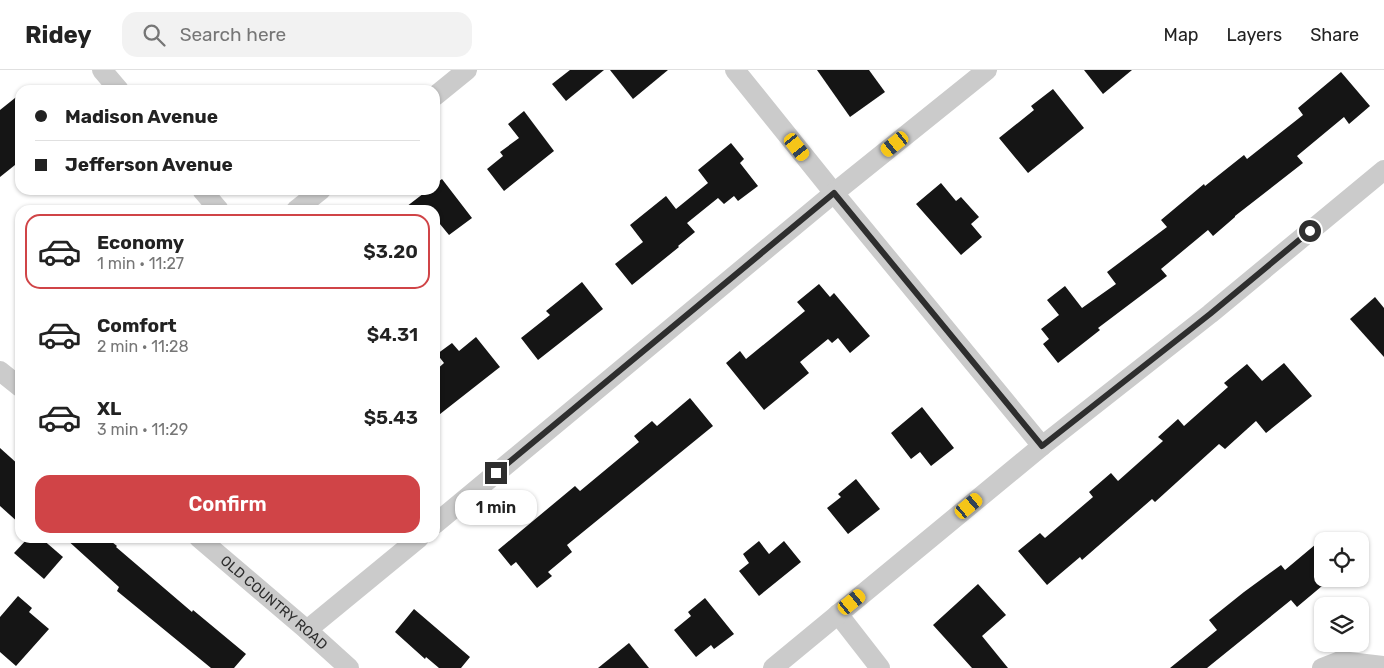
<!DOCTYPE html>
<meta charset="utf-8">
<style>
body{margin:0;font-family:Rubik,sans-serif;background:#f2f2f2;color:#222;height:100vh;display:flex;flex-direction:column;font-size:19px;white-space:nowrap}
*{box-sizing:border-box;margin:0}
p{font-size:16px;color:#767676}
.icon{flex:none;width:28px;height:28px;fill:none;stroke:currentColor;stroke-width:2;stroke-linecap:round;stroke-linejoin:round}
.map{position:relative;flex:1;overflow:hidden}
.drawer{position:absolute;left:15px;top:135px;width:425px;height:338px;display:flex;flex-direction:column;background:#fff;border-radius:15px;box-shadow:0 1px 4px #0004}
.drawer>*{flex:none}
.guide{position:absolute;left:15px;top:15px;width:425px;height:110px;border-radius:15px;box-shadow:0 1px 4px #0004;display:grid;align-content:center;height:110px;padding:0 20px;background:#fff}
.tools{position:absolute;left:1314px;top:462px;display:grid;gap:10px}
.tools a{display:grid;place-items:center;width:55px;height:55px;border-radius:10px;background:#fff;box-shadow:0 1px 4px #0004;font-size:25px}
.end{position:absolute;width:22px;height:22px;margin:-11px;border:6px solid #2e2e2e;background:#fff;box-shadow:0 0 0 2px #fff}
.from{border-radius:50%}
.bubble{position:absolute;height:35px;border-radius:15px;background:#fff;box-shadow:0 1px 4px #0004;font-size:16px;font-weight:600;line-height:35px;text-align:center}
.car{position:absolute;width:15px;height:30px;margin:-15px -8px;border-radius:6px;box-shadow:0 0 4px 1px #0007;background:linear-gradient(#f5c518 24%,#345 0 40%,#f5c518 0 76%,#345 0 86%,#f5c518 0)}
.guide b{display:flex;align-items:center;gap:18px;height:48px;font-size:19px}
.guide b+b{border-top:1px solid #e0e0e0}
.guide i{width:12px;height:12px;background:#222}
ul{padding:9px 0 0;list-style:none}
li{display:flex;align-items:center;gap:15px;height:75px;margin:0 10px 8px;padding:0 10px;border:2px solid transparent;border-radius:15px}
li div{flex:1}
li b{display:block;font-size:19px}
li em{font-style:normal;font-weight:600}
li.active{border-color:#d04447}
li>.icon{width:45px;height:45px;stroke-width:1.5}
.button{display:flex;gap:10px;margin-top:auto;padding:10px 20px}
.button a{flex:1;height:58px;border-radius:15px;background:#d04447;color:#fff;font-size:20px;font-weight:600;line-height:58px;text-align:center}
header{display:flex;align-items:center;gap:30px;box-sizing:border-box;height:70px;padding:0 25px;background:#fff;border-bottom:1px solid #e0e0e0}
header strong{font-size:24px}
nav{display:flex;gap:28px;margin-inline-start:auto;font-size:18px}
.search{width:350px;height:45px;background:#f2f2f2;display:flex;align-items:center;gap:12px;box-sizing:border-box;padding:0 18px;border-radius:15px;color:#767676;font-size:19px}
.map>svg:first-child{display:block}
.building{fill:#151515}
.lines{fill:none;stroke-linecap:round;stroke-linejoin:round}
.street{stroke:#cbcbcb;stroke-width:20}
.route{stroke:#2e2e2e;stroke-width:6}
.labels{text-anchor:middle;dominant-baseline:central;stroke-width:5;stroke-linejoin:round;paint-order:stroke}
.street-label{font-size:14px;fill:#2e2e2e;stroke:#fff}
</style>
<header>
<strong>Ridey</strong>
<div class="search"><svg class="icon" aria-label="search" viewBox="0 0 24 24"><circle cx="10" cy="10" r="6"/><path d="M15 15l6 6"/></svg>Search here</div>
<nav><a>Map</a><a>Layers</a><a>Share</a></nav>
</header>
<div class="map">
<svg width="1384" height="598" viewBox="0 0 1384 598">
<rect width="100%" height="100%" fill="#fff"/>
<!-- building -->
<g class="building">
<path d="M570,0h34l-38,31 -14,-17z"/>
<path d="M610,0h58l-35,29z"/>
<path d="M817,0h52l16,22 -35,25z"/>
<path d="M1084,0h48l-29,24z"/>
<path d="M1341,2l29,34 -21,18 -5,-7 -47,39 6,7 -68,53v1l-22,19 -5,-6 -47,39 6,7 -69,52 2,2 -42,33 -15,-19 6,-5 -8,-10 18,-14 -12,-15 18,-14 17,22 34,-24 -9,-12 60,-45 -6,-7 43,-36 1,2 39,-31 3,4 56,-44 -5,-7z"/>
<path d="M1053,19l31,39 -56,45 -29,-35 35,-28 -3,-4z"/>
<path d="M20,24v67l-20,16v-67z"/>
<path d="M524,41l30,40 -50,40 -17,-22 16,-13 -3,-4 19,-14 -11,-14z"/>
<path d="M731,73l13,16 -4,4 18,23 -20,15 -4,-5 -10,8 -6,-6 -31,25 8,9 -17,14 1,1 -47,38 -17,-21 28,-22 -13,-17 36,-29 10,13 32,-26 -10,-13z"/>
<path d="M442,109l30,39 -23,17 -14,-17v-8h-33l26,-20h7v-6z"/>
<path d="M941,113l15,18 5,-4 18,20 -8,7 11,13 -21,18 -45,-51z"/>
<path d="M582,212l21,27 -65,51 -17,-22 29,-23 -4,-4z"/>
<path d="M819,214l11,13 4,-4 36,43 -20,17 -12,-15 -6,5 -4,-4 -28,23 9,11 -45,37 -38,-47 14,-12 6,8 59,-48 -8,-9z"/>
<path d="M1375,227l9,11v49l-34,-38z"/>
<path d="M476,267l24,30 -65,51v-47l9,-8 -7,-9 15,-11 7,8z"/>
<path d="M1284,293l28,33 -46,37 -10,-12 -31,28 -6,-5 -64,58 -3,-3 -70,61 -2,-3 -33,28 -29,-34 22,-18 5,5 48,-41 -4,-5 22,-19 7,8 45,-40 -5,-4 20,-18 6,7 44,-39 -4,-4 23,-19 15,17z"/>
<path d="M690,328l23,28 -146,119 5,7 -24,20 4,4 -15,12 -21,-26 -5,4 -13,-16 77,-64 5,5 59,-49 -5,-6 18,-15 5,5z"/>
<path d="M922,337l32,41 -23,18 -11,-14 -9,7 -20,-26z"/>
<path d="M0,378l20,18v58l-20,-18z"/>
<path d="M856,409l24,30 -32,25 -21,-26 14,-11 -3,-3z"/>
<path d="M28,468h13l22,19 -19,22 -30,-26z"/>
<path d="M65,468h42l10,8 -1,1 76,65 1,-2 53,44 -12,14h-23l-94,-77 2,-4z"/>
<path d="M1322,469v47l-25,21 -6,-7 -84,68h-37l47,-38 -8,-10 35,-28 37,-27 4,5z"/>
<path d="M759,471l10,13 15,-13 17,21 -42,34 -20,-25 10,-8 -6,-9z"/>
<path d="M978,514l28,31 -24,21 26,32h-36l-39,-43z"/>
<path d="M18,526l14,12 -3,4 20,17 -33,37 -16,-14v-35z"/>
<path d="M705,528l29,36 -20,15 -3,-4 -15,12 -22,-27 17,-14 -3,-4z"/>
<path d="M414,539l56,48 -9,11h-22l-13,-11 -1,2 -30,-27z"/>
<path d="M629,573l20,25h-51z"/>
</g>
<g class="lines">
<!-- street -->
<g class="street">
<path d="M102,0l17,20"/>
<path d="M735,0l99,123 208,253"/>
<path d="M435,26l32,-26"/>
<path d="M202,120l17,20"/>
<path d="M296,140l25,-20"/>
<path d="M0,301l20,16"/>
<path d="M435,454l399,-331 153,-123"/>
<path id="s1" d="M199,468l108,92 42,38"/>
<path d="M838,544l42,54"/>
<path d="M307,560l112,-92"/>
<path d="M773,598l269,-222 168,-132 174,-144"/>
<path d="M1322,598l18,-7 44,5"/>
</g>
</g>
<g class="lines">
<!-- route -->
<path class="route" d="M496,403l338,-280 208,253 168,-132 100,-83"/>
</g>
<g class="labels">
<!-- street labels -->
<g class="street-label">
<text stroke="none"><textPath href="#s1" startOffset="99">OLD COUNTRY ROAD</textPath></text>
</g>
</g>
</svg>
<div class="tools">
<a><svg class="icon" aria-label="locate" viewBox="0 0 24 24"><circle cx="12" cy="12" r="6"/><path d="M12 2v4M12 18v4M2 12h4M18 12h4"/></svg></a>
<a><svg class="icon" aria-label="layers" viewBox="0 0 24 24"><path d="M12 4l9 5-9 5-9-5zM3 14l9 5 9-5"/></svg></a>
</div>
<i class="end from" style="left:1310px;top:161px"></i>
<i class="end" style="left:496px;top:403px"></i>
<div class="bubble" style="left:455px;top:420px;width:82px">1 min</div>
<i class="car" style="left:895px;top:74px;rotate:231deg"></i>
<i class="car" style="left:797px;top:77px;rotate:142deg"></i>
<i class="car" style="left:969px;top:436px;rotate:50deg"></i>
<i class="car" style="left:852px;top:532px;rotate:51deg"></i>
<div class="guide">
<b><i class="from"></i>Madison Avenue</b>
<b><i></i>Jefferson Avenue</b>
</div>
<section class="drawer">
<ul>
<li class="active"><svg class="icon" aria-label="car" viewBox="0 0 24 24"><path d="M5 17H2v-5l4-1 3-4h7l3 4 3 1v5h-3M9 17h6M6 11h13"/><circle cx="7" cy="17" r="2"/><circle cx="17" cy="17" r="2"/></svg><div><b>Economy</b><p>1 min · 11:27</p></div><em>$3.20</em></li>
<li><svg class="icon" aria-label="car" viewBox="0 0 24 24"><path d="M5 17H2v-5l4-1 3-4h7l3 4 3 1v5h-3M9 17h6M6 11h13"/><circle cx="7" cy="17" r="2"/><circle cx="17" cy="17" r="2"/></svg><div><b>Comfort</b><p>2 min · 11:28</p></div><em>$4.31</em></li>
<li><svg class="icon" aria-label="car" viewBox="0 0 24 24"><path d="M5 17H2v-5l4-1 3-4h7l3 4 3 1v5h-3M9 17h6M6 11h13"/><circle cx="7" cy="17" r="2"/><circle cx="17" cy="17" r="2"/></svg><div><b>XL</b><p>3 min · 11:29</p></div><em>$5.43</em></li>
</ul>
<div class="button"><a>Confirm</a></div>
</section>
</div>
